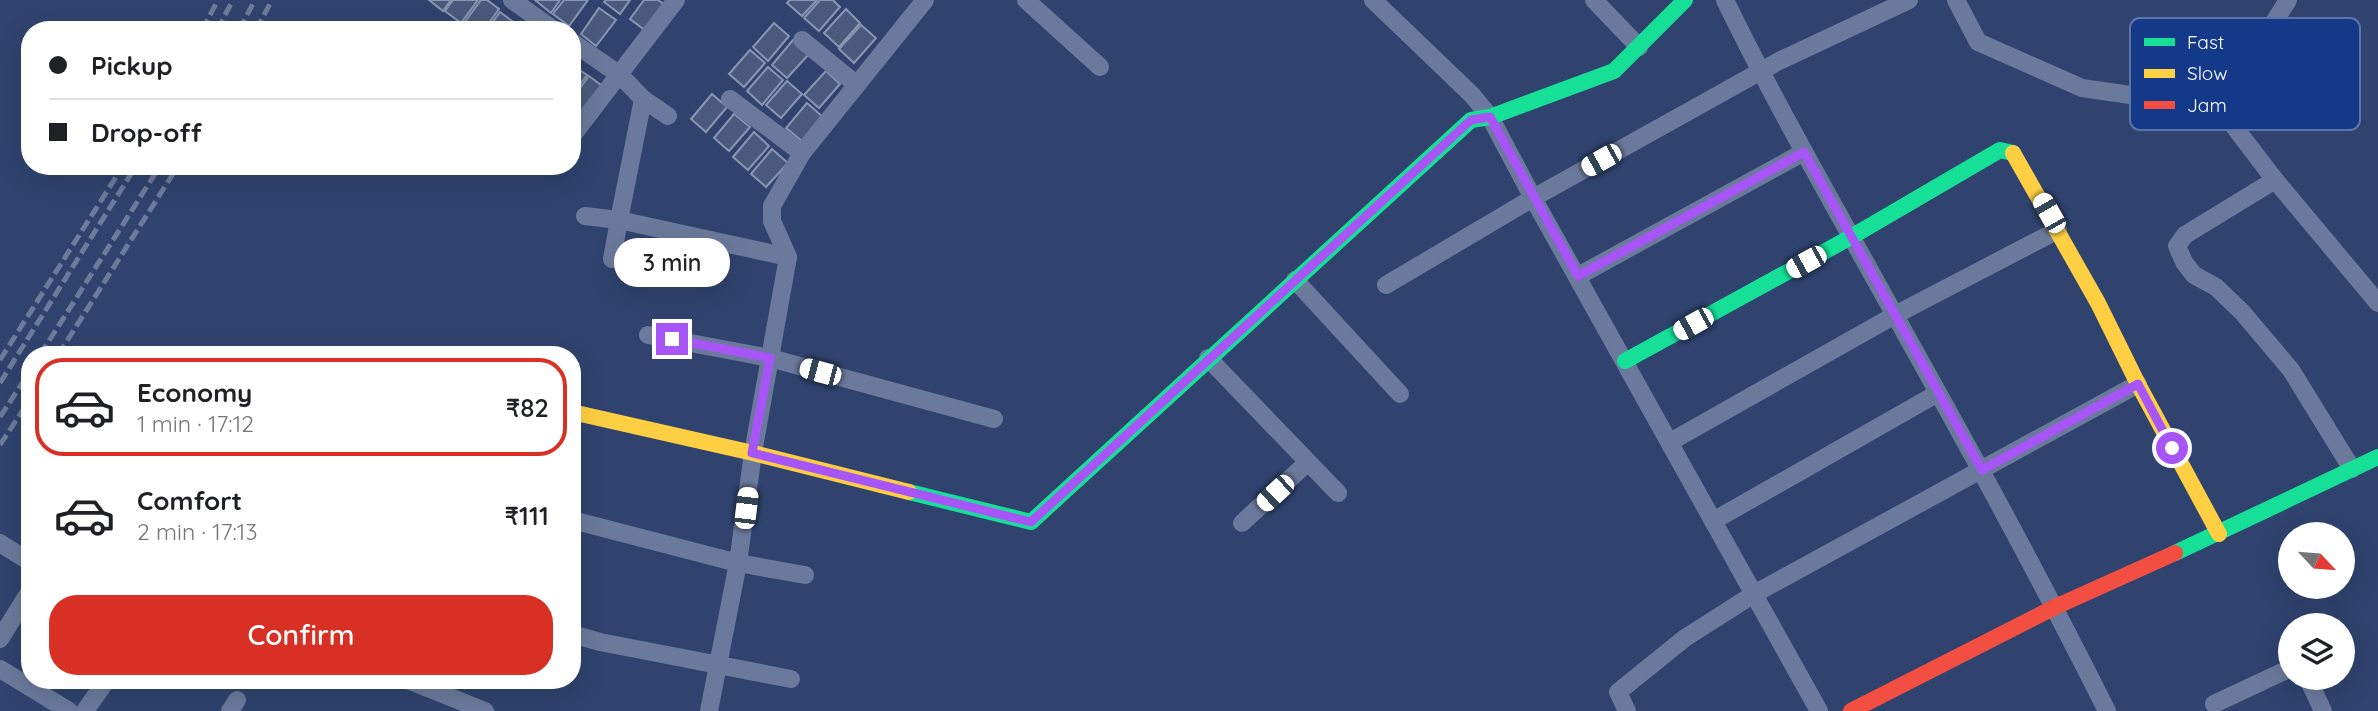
<!DOCTYPE html>
<meta charset="utf-8">
<style>
body{margin:0;font-family:Quicksand,sans-serif;background:#f6f6f6;color:#202124;height:100vh;display:flex;flex-direction:column;font-size:26px;white-space:nowrap}
*{box-sizing:border-box;margin:0}
p{font-size:23px;color:#757577}
.icon{flex:none;width:38px;height:38px;fill:none;stroke:currentColor;stroke-width:2;stroke-linecap:round;stroke-linejoin:round}
.map{position:relative;flex:1;overflow:hidden}
.side{position:absolute;left:21px;top:346px;width:560px;height:343px;display:flex;flex-direction:column;background:#fff;border-radius:28px;box-shadow:0 7px 28px #0002}
.side>*{flex:none}
.guide{position:absolute;left:21px;top:21px;width:560px;height:154px;border-radius:28px;box-shadow:0 7px 28px #0002;display:grid;align-content:center;height:154px;padding:0 28px;background:#fff}
.needle{width:46px;rotate:116deg}
.controls{position:absolute;left:2278px;top:522px;display:grid;gap:14px}
.controls a{display:grid;place-items:center;width:77px;height:77px;border-radius:50%;background:#fff;box-shadow:0 7px 28px #0002;font-size:35px}
.end{position:absolute;width:32px;height:32px;margin:-16px;border:9px solid #a855f7;background:#fff;box-shadow:0 0 0 4px #fff}
.from{border-radius:50%}
.bubble{position:absolute;height:49px;border-radius:24px;background:#fff;box-shadow:0 7px 28px #0002;font-size:23px;font-weight:600;line-height:49px;text-align:center}
.car{position:absolute;width:21px;height:42px;margin:-21px -10px;border-radius:9px;box-shadow:0 0 5px 2px #0007;background:linear-gradient(#fff 24%,#345 0 40%,#fff 0 76%,#345 0 86%,#fff 0)}
.guide b{display:flex;align-items:center;gap:24px;height:66px;font-size:26px}
.guide b+b{border-top:2px solid #e0e0e0}
.guide i{width:18px;height:18px;background:#202124}
ul{padding:12px 0 0;list-style:none}
li{display:flex;align-items:center;gap:21px;height:98px;margin:0 14px 10px;padding:0 14px;border:4px solid transparent;border-radius:28px}
li div{flex:1}
li b{display:block;font-size:26px}
li em{font-style:normal;font-weight:600}
li.selected{border-color:#d93025}
li>.icon{width:63px;height:63px;stroke-width:1.5}
.action{display:flex;gap:14px;margin-top:auto;padding:14px 28px}
.action a{flex:1;height:80px;border-radius:28px;background:#d93025;color:#fff;font-size:28px;font-weight:600;line-height:80px;text-align:center}
.map>svg:first-child{display:block}
.building{fill:#495a7d;stroke:#8996b1;stroke-width:2}
.lines{fill:none;stroke-linecap:round;stroke-linejoin:round}
.street{stroke:#6b7a9c;stroke-width:18}
.fast{stroke:#16e098;stroke-width:16}
.slow{stroke:#ffcf43;stroke-width:16}
.jam{stroke:#f24e42;stroke-width:16}
.rail{stroke:#6c7b9b;stroke-width:5;stroke-dasharray:12 5;stroke-linecap:butt}
.route{stroke:#a855f7;stroke-width:9}
.key{fill:#143989;stroke:#5a74ac;stroke-width:2}
.key-label{font-size:19px;fill:#fff}
</style>
<div class="map">
<svg width="2378" height="711" viewBox="0 0 2378 711">
<rect width="100%" height="100%" fill="#2f436e"/>
<!-- building -->
<g class="building">
<path d="M429,0h22l-8,11z"/>
<path d="M453,0h25l-17,23 -16,-12z"/>
<path d="M481,0h6l12,9 -15,21h-11l-9,-7z"/>
<path d="M535,0h25l-9,13z"/>
<path d="M564,0h24l-19,26 -16,-12z"/>
<path d="M606,0h24l-10,14 -16,-12z"/>
<path d="M644,0h14l7,5 -19,26 -16,-12z"/>
<path d="M790,0h27l-15,16 -15,-13z"/>
<path d="M820,0h13l7,7 -21,24 -15,-13z"/>
<path d="M599,8l17,12 -20,26 -15,-12z"/>
<path d="M846,9l14,14 -21,24 -15,-14z"/>
<path d="M500,12l16,12 -4,6h-25z"/>
<path d="M774,23l15,13 -21,25 -15,-14z"/>
<path d="M861,25l15,13 -22,25 -15,-14z"/>
<path d="M793,40l16,14 -22,24 -15,-13z"/>
<path d="M750,50l15,13 -21,24 -15,-13z"/>
<path d="M572,65l15,10 -15,20z"/>
<path d="M768,67l15,13 -21,25 -15,-14z"/>
<path d="M826,71l14,13 -21,24 -15,-13z"/>
<path d="M589,76l16,12 -19,26 -14,-10v-5z"/>
<path d="M787,81l15,13 -21,24 -15,-13z"/>
<path d="M712,94l15,13 -21,25 -15,-13z"/>
<path d="M807,103l16,14 -21,24 -16,-13z"/>
<path d="M734,114l16,13 -21,24 -15,-13z"/>
<path d="M754,132l15,14 -21,24 -15,-13z"/>
<path d="M772,149l16,14 -22,24 -15,-13z"/>
</g>
<g class="lines">
<!-- street -->
<g class="street">
<path d="M512,0l42,30"/>
<path d="M1026,0l74,67"/>
<path d="M1373,0l99,95 18,22 43,81 286,513"/>
<path d="M1594,0l45,47"/>
<path d="M1725,0c47,97 101,191 153,285 79,141 157,282 229,426"/>
<path d="M1956,0l22,42 104,46 138,20 55,72 103,123"/>
<path d="M802,40l55,45"/>
<path d="M572,42l48,33 23,24 -24,121 169,37"/>
<path d="M643,99l25,17"/>
<path d="M730,99l72,54"/>
<path d="M2220,108l68,-108"/>
<path d="M572,136l104,-136"/>
<path d="M2275,180l-90,55 -8,11 7,16 10,13 22,12 26,25 49,58 61,99"/>
<path d="M585,216l34,4 -7,39"/>
<path d="M1578,276l226,-124"/>
<path d="M1295,280l105,114"/>
<path d="M1386,285l147,-87 246,-137 130,-61"/>
<path d="M648,335l122,23 224,61"/>
<path d="M1208,358l130,135"/>
<path d="M1670,442l225,-127 163,-85"/>
<path d="M572,520l166,43 67,12"/>
<path d="M1713,521l225,-128"/>
<path d="M1242,523l66,-61"/>
<path d="M0,543l30,19"/>
<path d="M572,634l28,8 191,37"/>
<path d="M0,639l30,-48"/>
<path d="M0,669l69,42"/>
<path d="M2307,677l16,34"/>
<path d="M410,681l75,30"/>
<path d="M2214,704l77,-36"/>
<path d="M85,711l21,-30"/>
<path d="M230,711l7,-11"/>
<path d="M709,711l29,-148 15,-110 35,-196 -16,-36v-15l30,-53 123,-153"/>
<path d="M1627,711l-9,-19 67,-54 69,-44 384,-210"/>
</g>
<!-- fast -->
<g class="fast">
<path d="M1625,361l226,-124 149,-87 13,3"/>
<path d="M909,492l122,30 440,-402 19,-3 124,-46 71,-71"/>
<path d="M2175,553l203,-96"/>
</g>
<!-- slow -->
<g class="slow">
<path d="M2013,153l85,150 40,81 81,150"/>
<path d="M572,412l181,41 156,39"/>
</g>
<!-- jam -->
<path class="jam" d="M1851,711l204,-104 120,-54"/>
<!-- rail -->
<g class="rail">
<path d="M202,30l16,-30"/>
<path d="M217,30l16,-30"/>
<path d="M239,30l16,-30"/>
<path d="M256,30l16,-30"/>
<path d="M40,355l120,-189"/>
<path d="M58,355l120,-189"/>
<path d="M0,360l123,-194"/>
<path d="M0,383l136,-217"/>
<path d="M0,417l30,-46"/>
<path d="M0,445l30,-46"/>
</g>
</g>
<g class="lines">
<!-- route -->
<path class="route" d="M672,339l98,19 -18,95 279,69 440,-402 19,-3 88,159 226,-124 178,318 156,-86 34,64"/>
</g>
<!-- legend -->
<rect x="2130" y="18" width="230" height="112" rx="10" class="key"/>
<rect x="2144" y="38" width="31" height="8" fill="#16e098"/>
<rect x="2144" y="69" width="31" height="9" fill="#ffcf43"/>
<rect x="2144" y="101" width="31" height="8" fill="#f24e42"/>
<g class="key-label">
<text x="2187" y="49">Fast</text>
<text x="2187" y="80">Slow</text>
<text x="2187" y="112">Jam</text>
</g>
</svg>
<div class="controls">
<a><svg class="needle" viewBox="-14 -14 28 28"><path d="M0-13l5 13h-10z" fill="#e53935"/><path d="M0 13l5-13h-10z" fill="#757577"/></svg></a>
<a><svg class="icon" aria-label="layers" viewBox="0 0 24 24"><path d="M12 4l9 5-9 5-9-5zM3 14l9 5 9-5"/></svg></a>
</div>
<i class="end from" style="left:2172px;top:448px"></i>
<i class="end" style="left:672px;top:339px"></i>
<div class="bubble" style="left:614px;top:238px;width:116px">3 min</div>
<i class="car" style="left:1601px;top:160px;rotate:241deg"></i>
<i class="car" style="left:2049px;top:213px;rotate:330deg"></i>
<i class="car" style="left:1806px;top:262px;rotate:241deg"></i>
<i class="car" style="left:1693px;top:324px;rotate:241deg"></i>
<i class="car" style="left:820px;top:372px;rotate:285deg"></i>
<i class="car" style="left:1275px;top:493px;rotate:227deg"></i>
<i class="car" style="left:746px;top:508px;rotate:7deg"></i>
<div class="guide">
<b><i class="from"></i>Pickup</b>
<b><i></i>Drop-off</b>
</div>
<section class="side">
<ul>
<li class="selected"><svg class="icon" aria-label="car" viewBox="0 0 24 24"><path d="M5 17H2v-5l4-1 3-4h7l3 4 3 1v5h-3M9 17h6M6 11h13"/><circle cx="7" cy="17" r="2"/><circle cx="17" cy="17" r="2"/></svg><div><b>Economy</b><p>1 min · 17:12</p></div><em>₹82</em></li>
<li><svg class="icon" aria-label="car" viewBox="0 0 24 24"><path d="M5 17H2v-5l4-1 3-4h7l3 4 3 1v5h-3M9 17h6M6 11h13"/><circle cx="7" cy="17" r="2"/><circle cx="17" cy="17" r="2"/></svg><div><b>Comfort</b><p>2 min · 17:13</p></div><em>₹111</em></li>
</ul>
<div class="action"><a>Confirm</a></div>
</section>
</div>
